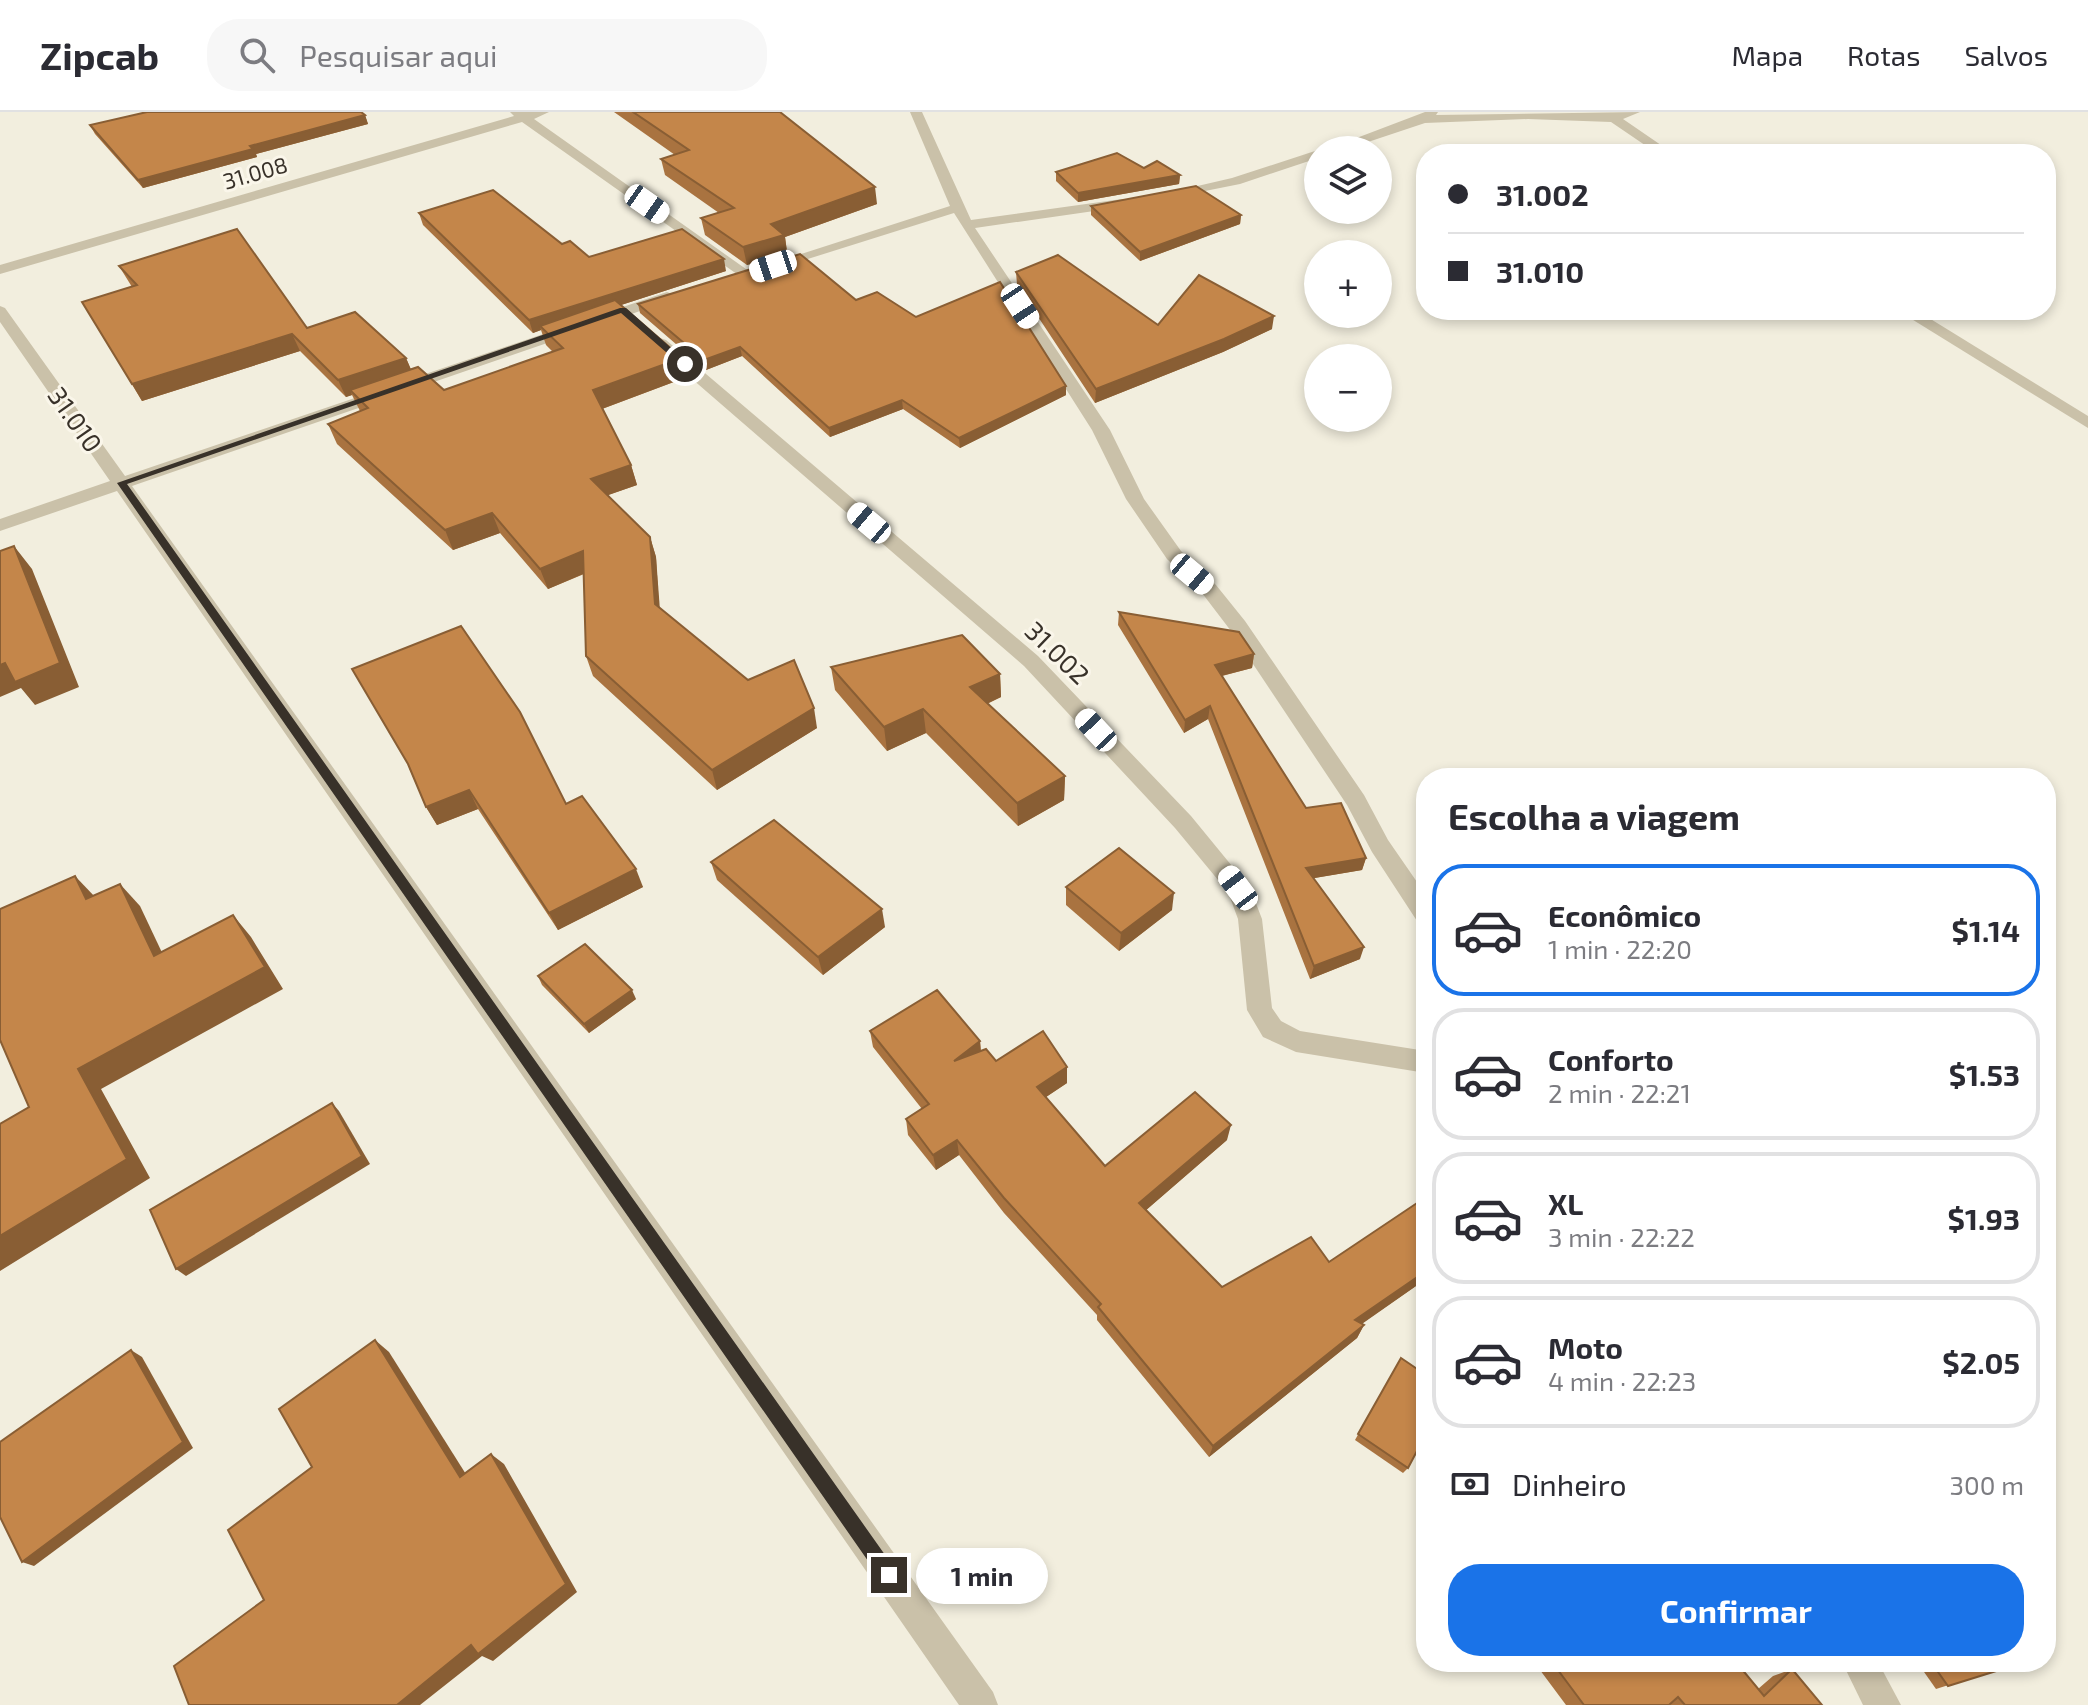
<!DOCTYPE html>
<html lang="pt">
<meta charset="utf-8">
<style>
body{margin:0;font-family:"Exo 2",sans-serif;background:#f7f7f7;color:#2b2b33;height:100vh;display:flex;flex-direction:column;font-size:30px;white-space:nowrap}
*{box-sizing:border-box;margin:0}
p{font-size:26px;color:#7c7c81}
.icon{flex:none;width:44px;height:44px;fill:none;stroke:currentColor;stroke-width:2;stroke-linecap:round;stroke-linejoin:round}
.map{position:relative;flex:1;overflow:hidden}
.details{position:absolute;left:1416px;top:656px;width:640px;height:904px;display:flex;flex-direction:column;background:#fff;border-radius:32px;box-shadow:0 4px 12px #0003}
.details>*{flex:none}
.top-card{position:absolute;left:1416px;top:32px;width:640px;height:176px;border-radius:32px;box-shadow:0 4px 12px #0003;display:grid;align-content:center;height:176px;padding:0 32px;background:#fff}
.tools{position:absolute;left:1304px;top:24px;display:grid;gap:16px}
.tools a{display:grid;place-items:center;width:88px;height:88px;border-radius:50%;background:#fff;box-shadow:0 4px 12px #0003;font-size:40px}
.end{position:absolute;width:36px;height:36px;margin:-18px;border:10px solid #383129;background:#fff;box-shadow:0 0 0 4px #fff}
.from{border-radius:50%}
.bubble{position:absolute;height:56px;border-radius:28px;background:#fff;box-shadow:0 4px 12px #0003;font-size:26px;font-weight:700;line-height:56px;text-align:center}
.car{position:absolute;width:24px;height:48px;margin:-24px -12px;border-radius:10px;box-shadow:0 0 6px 2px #0007;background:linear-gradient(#fff 24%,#345 0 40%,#fff 0 76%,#345 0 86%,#fff 0)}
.top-card b{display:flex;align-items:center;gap:28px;height:76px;font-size:30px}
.top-card b+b{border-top:2px solid #e1e1e2}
.top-card i{width:20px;height:20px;background:#2b2b33}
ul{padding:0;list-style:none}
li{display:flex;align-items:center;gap:24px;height:132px;margin:0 16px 12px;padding:0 16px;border:4px solid #e1e1e2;border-radius:32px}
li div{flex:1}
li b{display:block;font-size:30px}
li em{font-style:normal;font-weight:700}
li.current{border-color:#1a73e8}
li>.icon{width:72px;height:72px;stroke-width:1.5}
h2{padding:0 32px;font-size:36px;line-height:96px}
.pay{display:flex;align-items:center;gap:20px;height:88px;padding:0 32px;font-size:30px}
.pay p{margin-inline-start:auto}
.primary-button{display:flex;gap:16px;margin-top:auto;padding:16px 32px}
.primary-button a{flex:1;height:92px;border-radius:32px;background:#1a73e8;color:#fff;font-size:32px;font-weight:700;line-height:92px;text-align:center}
header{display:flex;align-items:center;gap:48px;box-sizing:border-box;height:112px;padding:0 40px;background:#fff;border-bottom:2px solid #e1e1e2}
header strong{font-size:38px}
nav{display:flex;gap:44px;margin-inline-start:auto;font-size:28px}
.search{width:560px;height:72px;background:#f7f7f7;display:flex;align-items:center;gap:20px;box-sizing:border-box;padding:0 28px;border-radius:32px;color:#7c7c81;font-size:30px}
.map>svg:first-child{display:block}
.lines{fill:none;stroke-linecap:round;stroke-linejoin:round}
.street{fill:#cac1a9;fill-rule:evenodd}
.wall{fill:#a97340}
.shaded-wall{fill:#895e34}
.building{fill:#c4864a;stroke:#895e34;stroke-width:2}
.route{fill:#383129}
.labels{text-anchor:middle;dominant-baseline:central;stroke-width:6;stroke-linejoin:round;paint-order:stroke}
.far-street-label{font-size:22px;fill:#383129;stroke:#faf6ea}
.street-label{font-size:26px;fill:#383129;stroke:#faf6ea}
</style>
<header>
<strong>Zipcab</strong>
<div class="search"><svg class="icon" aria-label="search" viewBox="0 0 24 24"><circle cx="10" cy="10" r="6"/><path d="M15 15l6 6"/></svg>Pesquisar aqui</div>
<nav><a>Mapa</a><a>Rotas</a><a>Salvos</a></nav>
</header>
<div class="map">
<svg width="2088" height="1593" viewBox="0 0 2088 1593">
<rect width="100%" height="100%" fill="#f2eede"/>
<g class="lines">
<!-- street -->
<g class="street">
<path d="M510,0h39l-15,7 219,155 -7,4 -5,-1 -219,-155 -522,152v-9l514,-149z"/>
<path d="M910,0h12l49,108 151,-21 7,4 -7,4 -147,21 135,202 34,69 37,52 35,34 29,36 119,174 24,45 38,55v29l-9,-3 -45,-69 -25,-47 -116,-174 -29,-38 -35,-34 -41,-60 -34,-69 -138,-217 -178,56 -5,1 -7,-4 186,-60z"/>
<path d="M1425,0h13l-2,3 204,-3 -17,7 51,35h-16l-47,-32 -83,-3 -103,4 -81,27h-19z"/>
<path d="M1318,38v8l-78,26 -70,14 -7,-4 69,-16z"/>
<path d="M667,180l5,2v6l-540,186 861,1206 5,13h-39l-842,-1214 -117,40v-12l110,-38 -110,-159v-16l5,2 120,168z"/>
<path d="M1897,198h19l172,106v12z"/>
<path d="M660,226l6,2 372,316 153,160 59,72 12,31 10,89 9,13 19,10 126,20v22l-130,-21 -33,-15 -16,-27 -9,-91 -10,-27 -53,-64 -151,-162 -370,-320v-6z"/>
<path d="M1842,1550h36l23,43h-38z"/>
</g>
</g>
<!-- wall -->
<g class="wall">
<path d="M614,0h166l97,92 -92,33 2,15 -40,13 -42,-30 -4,-17 18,-5 -54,-38 -4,-16 14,-4z"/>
<path d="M365,3l3,9 -112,30 1,3 -114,31 -48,-54 -5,-9z"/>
<path d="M1144,56l36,7 -1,9 -101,18 -22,-21v-9z"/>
<path d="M1091,94l150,9 -1,9 -100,37 -49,-46z"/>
<path d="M419,101l143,31 27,13 137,14 -105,34 66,72 -85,32 29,56 6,20 -29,10 42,42 6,20 3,51 89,72 69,48 -100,62 -124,-114 -7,-20 -2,-82 -36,15 -48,-56 -47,17 -116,-106 -9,-20 32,-13 -8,-16 -6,2 -46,-46 -158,50 -60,-99 50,-15 -13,-21 188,62 99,30 5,12 33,20 109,-38 -7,-7 -5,-15 -8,3 -110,-108z"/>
<path d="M1016,160l142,53 114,4 -49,23 -128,51 -78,-118z"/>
<path d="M856,188l60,17 150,69v9l-106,53 -57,-39 -73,28 -88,-81 -36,14 -66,-57 -2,-9z"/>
<path d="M1119,500l135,42 -2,14 -30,8 84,132 60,50 -4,12 -48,8 46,81 -50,20 -102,-260 -24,14 -66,-108z"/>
<path d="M831,555l169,7 1,23 -14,7 78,72 -1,24 -46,26 -92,-93 -39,18 -52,-61z"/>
<path d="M409,656l157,36 77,83 -85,43 -80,-121 -41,16 -11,-18z"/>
<path d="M711,750l174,65 -62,48 -106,-95z"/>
<path d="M1066,775l106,23 -53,41 -53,-46z"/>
<path d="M538,864l98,23 -47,34 -47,-48z"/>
<path d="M870,919l110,10 1,10 15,10 71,22 -21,14 59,69 122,-26 -81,70 76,77 107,-25 97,-65v82l-65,45 3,1 -7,13 -148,119 -112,-137v-5l-93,-102 -45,-58 -23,15 -28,-35 -2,-16 16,-10 -49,-62z"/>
<path d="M1401,1246l7,110 -5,5 -48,-33z"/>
<path d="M1534,1550h202l22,27 15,-13 19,-7 30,36h-256z"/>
<path d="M1917,1550h104l-85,27z"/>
</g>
<!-- shaded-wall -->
<g class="shaded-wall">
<path d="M365,3l3,9 -112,30 1,3 -114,31 -5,-8 112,-34z"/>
<path d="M1180,63l-1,9 -101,18v-9z"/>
<path d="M875,75l2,17 -92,33 2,15 -40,13 -4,-18 28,-23z"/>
<path d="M1241,103l-1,9 -100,37v-9z"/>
<path d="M724,147l2,12 -182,59 -4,-4 1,4 -8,3 -4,-13z"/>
<path d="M1274,204l-2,13 -49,23 -128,51 1,-14z"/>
<path d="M292,222l8,17 -158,50 -10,-17z"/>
<path d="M740,235l2,9 -36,14 -2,-10z"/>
<path d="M406,246l7,16 -63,16 2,5 -6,2 -8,-17z"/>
<path d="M682,246l5,19 -88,33 -6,-20z"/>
<path d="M1066,274v9l-106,53 -1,-10z"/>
<path d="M902,288l1,9 -73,28 -1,-9z"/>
<path d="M631,353l6,20 -40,14 -6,-20z"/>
<path d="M492,401l8,20 -47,17 -8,-20z"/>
<path d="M650,425l6,20 5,67 -6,-20z"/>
<path d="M14,434l18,23 47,118 -44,18 -14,-17 -21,9v-32z"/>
<path d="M583,439l7,20 -42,18 -8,-20z"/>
<path d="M1254,542l-2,14 -39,10 2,-13z"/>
<path d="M1000,562l1,23 -30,14 -1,-24z"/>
<path d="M1210,594l-2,13 -24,14 1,-13z"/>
<path d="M814,596l3,20 -100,62 -5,-20z"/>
<path d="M923,597l3,24 -39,18 -3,-24z"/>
<path d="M1065,664l-1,24 -46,26 -1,-23z"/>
<path d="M469,678l9,19 -41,16 -11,-18z"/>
<path d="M1366,746l-4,12 -59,10 3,-12z"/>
<path d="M636,757l7,18 -85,43 -9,-17z"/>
<path d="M75,764l21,22 -10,1z"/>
<path d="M120,772l20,22 34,72 -20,-22z"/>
<path d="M1174,781l-2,17 -53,41 2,-18z"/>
<path d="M882,797l3,18 -62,48 -5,-18z"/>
<path d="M233,803l18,22 32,52 -182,100 49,89 -150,93v-35l78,-167z"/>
<path d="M1364,835l-4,12 -50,20 4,-13z"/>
<path d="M632,878l4,9 -47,34 -5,-9z"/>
<path d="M980,929l1,17 -27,3z"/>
<path d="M1067,955v16l-30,20v-16z"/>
<path d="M332,991l7,8 31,53 -184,112 -10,-7z"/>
<path d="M1231,1013l-4,15 -90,78 2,-15z"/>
<path d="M957,1028l2,15 -23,15 -3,-15z"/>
<path d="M1426,1159v8l-77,54 6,-13z"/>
<path d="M1364,1213l-7,13 -148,119 4,-11z"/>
<path d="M375,1228l14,12 85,135 -14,-10z"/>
<path d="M131,1238l11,7 51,91 -159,118 -12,-4z"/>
<path d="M491,1342l13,10 73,128 -84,69 -11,-5 -62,49h-23z"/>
</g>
<!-- building -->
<g class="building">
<path d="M147,0h214l4,3 -115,31 3,3 -115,31 -48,-55z"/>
<path d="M633,0h147l95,75 -104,37 13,11 -41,12 -42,-29 33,-10 -73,-49 28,-9z"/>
<path d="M1117,41l27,15 13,-7 23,14 -102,18 -22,-21z"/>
<path d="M1196,74l45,29 -101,37 -49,-46z"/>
<path d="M493,78l69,54 8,-3 19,16 93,-28 42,30 -195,61 -110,-107z"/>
<path d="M237,117l70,99 48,-16 51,46 -68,22 -46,-46 -160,50 -50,-82 55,-17 -18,-19z"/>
<path d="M800,142l56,46 21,-8 39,25 84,-35 66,104 -107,52 -57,-38 -73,28 -89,-81 -36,13 -66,-56z"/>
<path d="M1058,143l100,70 41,-50 75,41 -50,23 -128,50 -80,-117z"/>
<path d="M615,188l67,58 -89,32 38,75 -40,14 59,58 5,67 93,76 46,-20 20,48 -102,62 -126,-114 -3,-105 -43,18 -48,-56 -47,17 -117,-106 40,-16 -18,-18 68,-23 26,23 119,-42 -23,-22z"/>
<path d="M14,434l46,117 -45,19 -10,-19 -5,2v-114z"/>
<path d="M1119,500l120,20 15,22 -39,11 91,143 35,-5 25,55 -60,10 58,79 -50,19 -104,-260 -25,14z"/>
<path d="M461,514l59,86 46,92 16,-8 54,73 -87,44 -80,-123 -43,17 -18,-43 -56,-95z"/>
<path d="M962,523l38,39 -30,13 95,89 -48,27 -94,-94 -39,18 -53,-60z"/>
<path d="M774,708l108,89 -64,48 -107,-95z"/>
<path d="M1119,736l55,45 -53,40 -55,-46z"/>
<path d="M75,764l11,23 34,-15 34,72 79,-41 32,52 -187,102 49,90 -127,77v-112l29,-17 -29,-67v-131z"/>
<path d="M585,832l47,46 -48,34 -46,-48z"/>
<path d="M937,878l43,51 -26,20 32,-12 10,12 47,-30 24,36 -30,20 68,79 90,-74 36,33 -92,78 83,84 89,-50 18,25 97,-65v74l-71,49 9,5 -151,121 -115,-139 3,-3 -97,-106 -47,-58 -24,15 -27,-36 23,-15 -59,-73z"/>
<path d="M332,991l30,53 -186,113 -26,-59z"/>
<path d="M375,1228l85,137 31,-23 75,130 -88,70 -7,-9 -74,60h-208l-15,-39 90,-66 -36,-70 84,-63 -33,-58z"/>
<path d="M131,1238l52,92 -161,120 -22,-45v-75z"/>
<path d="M1401,1246l25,17v59l-18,34 -50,-34z"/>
<path d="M1552,1550h184l28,34 28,-27 30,36h-137l-7,-8 -9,8h-85z"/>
<path d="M1931,1550h90l1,1 -74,23z"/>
</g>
<!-- route -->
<path class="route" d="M620,196h6l62,55v3h-6l-61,-53 -494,171 768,1085 3,6 -3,6 -6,3 -7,-3 -765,-1098z"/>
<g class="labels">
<!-- far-street labels -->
<g class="far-street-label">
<text transform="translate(255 60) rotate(-16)">31.008</text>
</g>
<!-- street labels -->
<g class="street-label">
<text transform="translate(76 307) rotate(55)">31.010</text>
<text transform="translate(1058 540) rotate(44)">31.002</text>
</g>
</g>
</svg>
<div class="tools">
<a><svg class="icon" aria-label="layers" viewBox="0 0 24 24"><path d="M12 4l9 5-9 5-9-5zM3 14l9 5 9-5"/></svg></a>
<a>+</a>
<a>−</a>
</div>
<i class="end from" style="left:685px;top:252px"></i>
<i class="end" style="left:889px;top:1463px"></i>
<div class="bubble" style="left:916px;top:1436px;width:132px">1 min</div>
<i class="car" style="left:647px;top:92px;rotate:125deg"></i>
<i class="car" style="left:773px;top:154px;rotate:252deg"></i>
<i class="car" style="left:1020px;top:194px;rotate:147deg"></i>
<i class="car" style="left:869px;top:411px;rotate:310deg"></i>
<i class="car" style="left:1192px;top:462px;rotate:130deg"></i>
<i class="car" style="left:1096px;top:618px;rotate:317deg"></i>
<i class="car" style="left:1238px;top:776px;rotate:323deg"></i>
<div class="top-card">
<b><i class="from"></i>31.002</b>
<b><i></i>31.010</b>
</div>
<section class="details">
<h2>Escolha a viagem</h2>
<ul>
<li class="current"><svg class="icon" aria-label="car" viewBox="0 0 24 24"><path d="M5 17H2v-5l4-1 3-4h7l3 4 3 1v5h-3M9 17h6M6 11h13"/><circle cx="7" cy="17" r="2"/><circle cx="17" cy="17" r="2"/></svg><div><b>Econômico</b><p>1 min · 22:20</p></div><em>$1.14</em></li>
<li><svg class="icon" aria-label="car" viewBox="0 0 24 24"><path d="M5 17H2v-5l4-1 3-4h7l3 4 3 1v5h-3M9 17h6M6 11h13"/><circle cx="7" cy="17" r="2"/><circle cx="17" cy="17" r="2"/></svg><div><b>Conforto</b><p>2 min · 22:21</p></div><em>$1.53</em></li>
<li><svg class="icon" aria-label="car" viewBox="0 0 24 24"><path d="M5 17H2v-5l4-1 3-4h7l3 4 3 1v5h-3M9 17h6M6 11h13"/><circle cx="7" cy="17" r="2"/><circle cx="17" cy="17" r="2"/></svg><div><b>XL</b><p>3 min · 22:22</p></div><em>$1.93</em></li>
<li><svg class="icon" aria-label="car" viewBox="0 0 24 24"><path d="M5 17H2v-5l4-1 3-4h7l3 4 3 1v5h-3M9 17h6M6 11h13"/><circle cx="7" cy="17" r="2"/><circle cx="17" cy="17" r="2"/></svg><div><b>Moto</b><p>4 min · 22:23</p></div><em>$2.05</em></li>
</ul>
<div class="pay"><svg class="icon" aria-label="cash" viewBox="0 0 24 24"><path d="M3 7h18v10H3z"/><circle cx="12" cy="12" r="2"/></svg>Dinheiro<p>300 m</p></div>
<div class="primary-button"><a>Confirmar</a></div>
</section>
</div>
